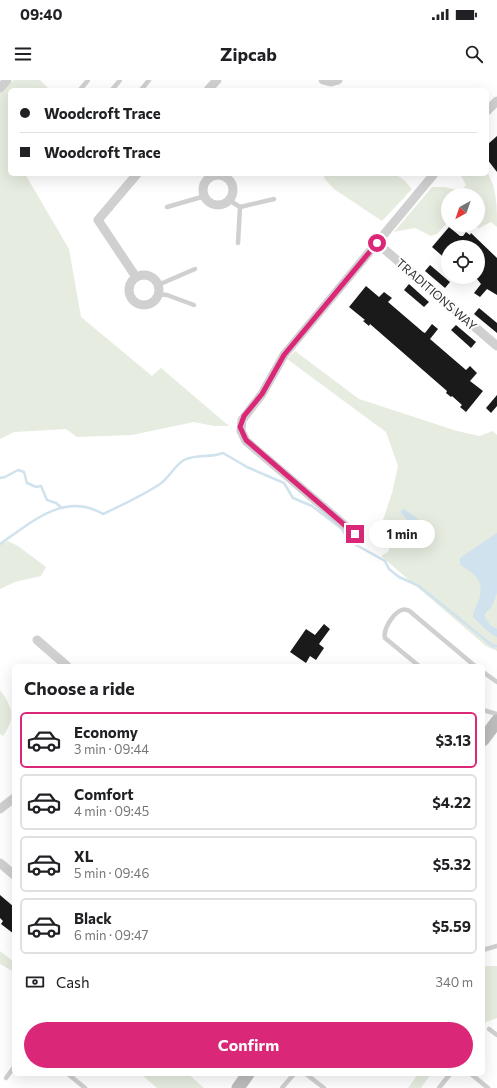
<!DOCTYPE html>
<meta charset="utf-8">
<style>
body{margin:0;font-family:Commissioner,sans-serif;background:#f2f2f2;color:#202124;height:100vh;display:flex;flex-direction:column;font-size:15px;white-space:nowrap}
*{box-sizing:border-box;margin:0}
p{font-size:13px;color:#757577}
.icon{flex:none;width:22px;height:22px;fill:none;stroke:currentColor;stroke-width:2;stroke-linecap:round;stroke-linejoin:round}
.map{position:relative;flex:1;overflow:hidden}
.side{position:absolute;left:12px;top:584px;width:473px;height:412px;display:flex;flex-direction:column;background:#fff;border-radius:6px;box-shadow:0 4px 16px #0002}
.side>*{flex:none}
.top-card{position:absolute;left:8px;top:8px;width:481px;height:88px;border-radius:6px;box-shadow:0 4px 16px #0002;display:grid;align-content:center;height:88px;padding:0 12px;background:#fff}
.needle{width:26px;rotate:220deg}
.tools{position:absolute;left:441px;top:108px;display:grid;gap:8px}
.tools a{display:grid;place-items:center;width:44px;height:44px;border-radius:50%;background:#fff;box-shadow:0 4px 16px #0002;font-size:20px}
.end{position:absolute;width:18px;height:18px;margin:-9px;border:5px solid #db2777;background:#fff;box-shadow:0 0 0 2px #fff}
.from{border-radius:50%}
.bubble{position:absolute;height:28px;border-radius:14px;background:#fff;box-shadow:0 4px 16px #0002;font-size:13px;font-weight:700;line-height:28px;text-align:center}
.top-card b{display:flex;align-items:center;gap:14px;height:38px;font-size:15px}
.top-card b+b{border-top:1px solid #e0e0e0}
.top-card i{width:10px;height:10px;background:#202124}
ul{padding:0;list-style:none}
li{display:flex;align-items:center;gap:12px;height:56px;margin:0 8px 6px;padding:0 4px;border:2px solid #e0e0e0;border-radius:6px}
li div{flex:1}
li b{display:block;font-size:15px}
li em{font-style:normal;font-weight:700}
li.on{border-color:#db2777}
li>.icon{width:36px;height:36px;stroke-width:1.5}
h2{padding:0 12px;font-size:18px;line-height:48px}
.pay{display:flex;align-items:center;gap:10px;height:44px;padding:0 12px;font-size:15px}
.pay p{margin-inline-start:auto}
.button{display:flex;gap:8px;margin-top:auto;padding:8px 12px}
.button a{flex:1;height:46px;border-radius:24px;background:#db2777;color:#fff;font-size:16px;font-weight:700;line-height:46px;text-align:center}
.status{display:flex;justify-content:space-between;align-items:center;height:28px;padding:0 20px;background:#fff;direction:ltr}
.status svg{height:11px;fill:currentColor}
header{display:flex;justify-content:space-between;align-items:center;height:52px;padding:0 12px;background:#fff;font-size:18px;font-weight:700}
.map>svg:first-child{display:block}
.green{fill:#e6ecdf}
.water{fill:#cfe2ee}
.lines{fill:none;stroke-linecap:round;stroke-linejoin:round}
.stream{stroke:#cfe2ee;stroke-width:2.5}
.building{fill:#1a1a1a}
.lane{stroke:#d0d0d0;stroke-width:4.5}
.street{stroke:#d0d0d0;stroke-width:9}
.secondary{stroke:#bdbdbd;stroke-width:13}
.route{stroke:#db2777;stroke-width:5}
.labels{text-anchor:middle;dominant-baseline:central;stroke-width:4;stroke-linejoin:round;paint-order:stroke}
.street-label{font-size:12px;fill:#333;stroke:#fff}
</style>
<div class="status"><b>09:40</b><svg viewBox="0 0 49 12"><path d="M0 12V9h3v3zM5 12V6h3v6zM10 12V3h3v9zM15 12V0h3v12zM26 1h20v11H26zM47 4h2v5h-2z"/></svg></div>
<header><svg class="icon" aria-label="menu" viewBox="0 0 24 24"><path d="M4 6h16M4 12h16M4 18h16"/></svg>Zipcab<svg class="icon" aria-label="search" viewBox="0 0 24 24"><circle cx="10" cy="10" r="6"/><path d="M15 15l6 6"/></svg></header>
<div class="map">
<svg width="497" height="1008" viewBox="0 0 497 1008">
<rect width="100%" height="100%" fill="#fff"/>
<!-- green -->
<g class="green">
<path d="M14,0h26l10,10h-40v84h15l44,75 12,68 71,59 9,-8 68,58h-15l-20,-4 -62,13 -55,2 -11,-8 -52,3 -14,7v-349z"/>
<path d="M487,92c10,16 10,35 10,55l-6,-5 -12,6 -8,-3h7v-30h-30v27l-11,12 -6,2 -16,-8 -21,4 38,-45h13l15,4 6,-6 -6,-11h27z"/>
<path d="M325,94h70l10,7 7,8 -30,32 -48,-32 -10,-11z"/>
<path d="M295,271l64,48 98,32 22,5 14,-5 4,4v216l-11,-5 -105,-90 8,-5v-15l-7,-13 10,-30 6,-27 -12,-34 -99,-73z"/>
<path d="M8,461l10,5 28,21 -5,9 -26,6 -15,7v-45z"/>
<path d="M0,610c13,18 16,27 3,46l-3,-2z"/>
<path d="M0,871l14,11v10l-14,-8z"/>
<path d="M483,886h14v52l-14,5z"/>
<path d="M141,994h47l16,14h-47z"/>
<path d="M418,994h13l-10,14h-13z"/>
</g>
<!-- water -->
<g class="water">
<path d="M404,429c17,12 28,18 15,39l-7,-23 -11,-12v-3z"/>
<path d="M497,453v60l-5,13 -8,9 6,10 7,4v8c-8,-3 -17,-14 -24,-20 1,-9 5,-13 7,-21 4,-17 -8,-24 -20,-31v-7z"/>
</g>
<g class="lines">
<!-- stream -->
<g class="stream">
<path d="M0,398l5,-1 13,-7 6,2 3,11 9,4 5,-1 6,14 9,3 6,5"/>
<path d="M0,464c31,-21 64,-53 103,-30 19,-9 39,-18 57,-30 9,-6 15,-19 24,-24 12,-6 27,-2 39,-7l24,14 37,16 9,15 19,8 30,23 7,12 36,20 4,8 10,8 20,9 74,60h4"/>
</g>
</g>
<!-- building -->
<g class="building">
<path d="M497,56v36l-10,-13v-14z"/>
<path d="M449,147l11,9h3l3,-4 4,3 1,-2 26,25v37l-10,-6 -7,8 -6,-4 7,-9 -4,-5 1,-32h-30v14l-16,-14z"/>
<path d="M430,185l20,17 -5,6 -20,-17z"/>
<path d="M409,204l20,18 -5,5 -20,-17z"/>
<path d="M366,206l13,11 5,-5 8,6 -4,4 35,30 2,1 7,-9 6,5 -8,10 36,31 4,-4 7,7 -7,8 13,10 -17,21 -6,-5 2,-2 -10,-9 -1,1 -5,-4 1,-2 -77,-67 -1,2 -6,-5 2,-1 -16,-13z"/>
<path d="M479,228l18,15v10l-23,-19z"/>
<path d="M456,245l20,17 -5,6 -20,-18z"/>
<path d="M497,315v11l-6,7 -5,-5z"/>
<path d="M324,544l6,5 -11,15 5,4 -8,12 -6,-4 -4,7 -16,-11 16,-23 9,6z"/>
<path d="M0,815l14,12v27l-13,-10 2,-3 -3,-3z"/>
</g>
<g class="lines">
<!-- lane -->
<g class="lane">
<path d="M80,10l8,-10"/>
<path d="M112,10l8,-10"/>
<path d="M141,10l8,-10"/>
<path d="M229,120l11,7 34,-8"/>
<path d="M167,127l38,-11"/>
<path d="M238,163l2,-36"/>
<path d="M158,205l37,-16"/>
<path d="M158,214l9,1 27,10"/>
<path d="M419,586l-34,-28c-3,-9 12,-32 22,-28 2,0 4,2 6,4l62,52"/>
<path d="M483,592l14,10"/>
<path d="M483,630l14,4"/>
<path d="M483,870l14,-4"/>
<path d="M489,949l8,6"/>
<path d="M68,994l17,14"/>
<path d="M306,994l18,14"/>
<path d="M471,994l17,14"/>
<path d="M6,998l8,-11"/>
<path d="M282,1008l12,-14"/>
<path d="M439,1008l11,-14"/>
</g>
<!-- street -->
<g class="street">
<path d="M323,0l8,2 7,-2"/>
<path d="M0,8l7,-8"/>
<path d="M208,10l9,-10"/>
<path d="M487,31l10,-10"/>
<circle cx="218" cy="110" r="15"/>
<path d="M377,163l120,103"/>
<circle cx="144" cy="210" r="15"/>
<path d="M136,197l-38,-57 39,-46"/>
<path d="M355,454l-109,-93 -5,-10 1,-11 20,-26 22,-39 150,-181"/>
<path d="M37,560l30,26"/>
<path d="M0,729l14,-11"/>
<path d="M0,783l14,12"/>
</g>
<!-- secondary -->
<g class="secondary">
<path d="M483,660l14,-19"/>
<path d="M238,1008l10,-14"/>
</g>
</g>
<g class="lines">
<!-- route -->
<path class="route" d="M355,454l-109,-94 -6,-13 4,-11 18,-22 22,-39 93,-112"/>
</g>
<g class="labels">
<!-- street labels -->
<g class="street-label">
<text transform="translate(437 214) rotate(41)">TRADITIONS WAY</text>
</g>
</g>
</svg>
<div class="tools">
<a><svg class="needle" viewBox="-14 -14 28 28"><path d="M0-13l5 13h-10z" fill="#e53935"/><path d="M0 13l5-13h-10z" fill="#757577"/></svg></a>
<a><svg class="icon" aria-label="locate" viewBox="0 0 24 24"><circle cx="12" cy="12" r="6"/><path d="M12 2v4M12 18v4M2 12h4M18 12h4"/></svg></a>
</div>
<i class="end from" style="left:377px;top:163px"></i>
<i class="end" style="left:355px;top:454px"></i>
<div class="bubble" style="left:369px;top:440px;width:66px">1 min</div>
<div class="top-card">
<b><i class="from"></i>Woodcroft Trace</b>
<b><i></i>Woodcroft Trace</b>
</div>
<section class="side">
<h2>Choose a ride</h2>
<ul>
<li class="on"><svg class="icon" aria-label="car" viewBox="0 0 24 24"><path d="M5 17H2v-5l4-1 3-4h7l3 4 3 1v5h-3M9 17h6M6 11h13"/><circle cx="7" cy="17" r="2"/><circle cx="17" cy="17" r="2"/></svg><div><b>Economy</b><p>3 min · 09:44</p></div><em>$3.13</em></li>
<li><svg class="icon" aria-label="car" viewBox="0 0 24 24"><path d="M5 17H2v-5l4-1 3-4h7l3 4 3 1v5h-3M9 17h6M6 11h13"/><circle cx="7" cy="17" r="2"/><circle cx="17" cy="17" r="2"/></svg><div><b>Comfort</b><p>4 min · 09:45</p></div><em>$4.22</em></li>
<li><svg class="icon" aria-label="car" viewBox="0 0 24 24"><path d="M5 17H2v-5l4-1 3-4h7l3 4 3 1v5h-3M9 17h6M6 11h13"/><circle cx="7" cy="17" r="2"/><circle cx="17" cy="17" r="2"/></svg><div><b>XL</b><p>5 min · 09:46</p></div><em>$5.32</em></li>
<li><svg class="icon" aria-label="car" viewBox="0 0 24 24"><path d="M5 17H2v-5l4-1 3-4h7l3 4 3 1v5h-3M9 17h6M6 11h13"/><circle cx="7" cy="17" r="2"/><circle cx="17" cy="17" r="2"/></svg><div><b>Black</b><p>6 min · 09:47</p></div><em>$5.59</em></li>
</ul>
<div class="pay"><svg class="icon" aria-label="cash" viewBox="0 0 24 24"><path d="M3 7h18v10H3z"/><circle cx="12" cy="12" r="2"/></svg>Cash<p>340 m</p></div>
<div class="button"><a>Confirm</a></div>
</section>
</div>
